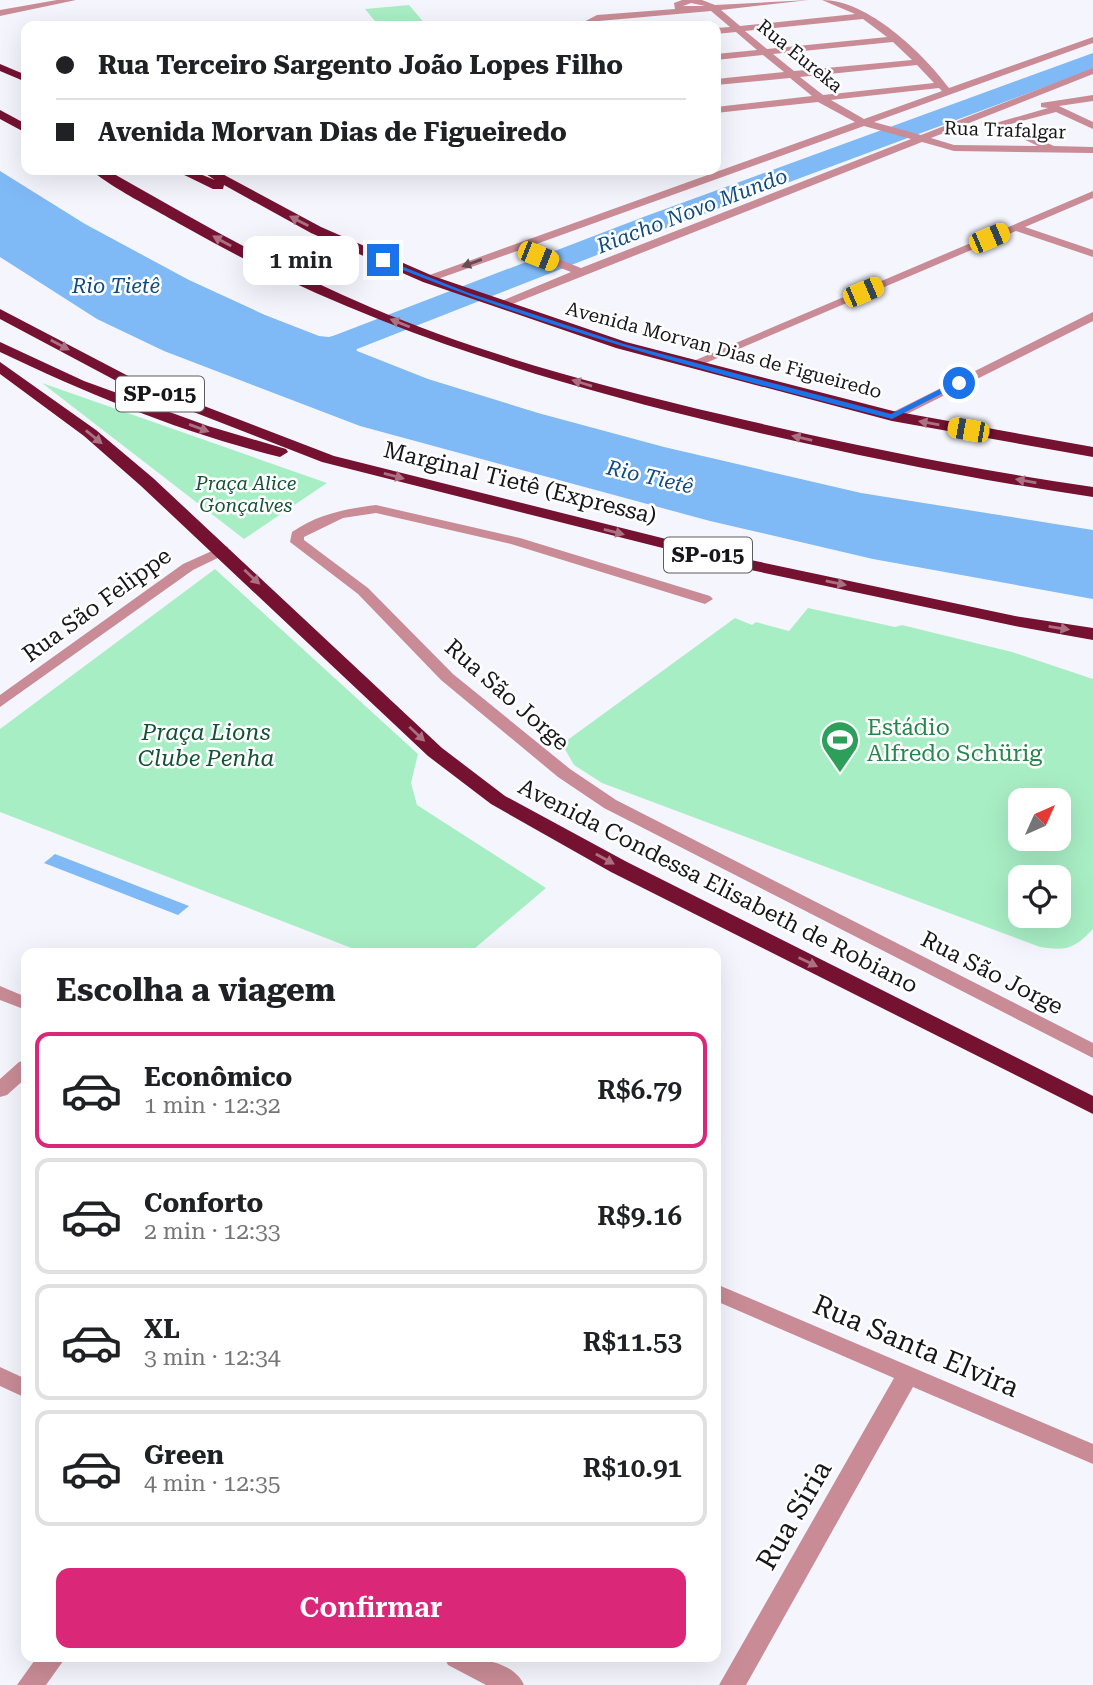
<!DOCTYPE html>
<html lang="pt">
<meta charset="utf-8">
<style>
body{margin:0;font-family:"Roboto Serif",serif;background:#f6f6f6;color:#202124;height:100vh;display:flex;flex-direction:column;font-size:26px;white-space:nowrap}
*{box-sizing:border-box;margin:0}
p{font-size:23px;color:#757577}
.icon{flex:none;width:38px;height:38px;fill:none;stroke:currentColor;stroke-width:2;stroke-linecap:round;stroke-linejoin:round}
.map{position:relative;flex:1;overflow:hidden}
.details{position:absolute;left:21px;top:948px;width:700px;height:714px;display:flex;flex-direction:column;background:#fff;border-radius:14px;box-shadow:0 7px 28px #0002}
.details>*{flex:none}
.hud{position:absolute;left:21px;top:21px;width:700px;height:154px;border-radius:14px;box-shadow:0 7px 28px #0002;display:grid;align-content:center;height:154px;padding:0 35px;background:#fff}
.needle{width:46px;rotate:45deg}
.controls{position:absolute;left:1008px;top:788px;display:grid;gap:14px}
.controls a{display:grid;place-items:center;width:63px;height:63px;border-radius:14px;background:#fff;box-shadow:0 7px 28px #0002;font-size:35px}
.end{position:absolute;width:32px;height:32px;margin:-16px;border:9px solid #1a73e8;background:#fff;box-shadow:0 0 0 4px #fff}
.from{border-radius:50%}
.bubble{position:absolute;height:49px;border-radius:14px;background:#fff;box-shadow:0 7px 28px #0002;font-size:23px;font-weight:600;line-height:49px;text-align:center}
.car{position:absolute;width:21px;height:42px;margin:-21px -10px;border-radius:9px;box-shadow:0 0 5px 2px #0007;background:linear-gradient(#f5c518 24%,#345 0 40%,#f5c518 0 76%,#345 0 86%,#f5c518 0)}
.hud b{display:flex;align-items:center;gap:24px;height:66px;font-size:26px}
.hud b+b{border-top:2px solid #e0e0e0}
.hud i{width:18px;height:18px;background:#202124}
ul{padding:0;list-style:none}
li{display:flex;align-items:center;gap:21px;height:116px;margin:0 14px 10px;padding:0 21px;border:4px solid #e0e0e0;border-radius:14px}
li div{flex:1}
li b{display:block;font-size:26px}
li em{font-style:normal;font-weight:600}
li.current{border-color:#db2777}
li>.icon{width:63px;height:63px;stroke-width:1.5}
h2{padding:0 35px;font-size:32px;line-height:84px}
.button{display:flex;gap:14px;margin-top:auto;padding:14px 35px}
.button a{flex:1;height:80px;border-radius:14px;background:#db2777;color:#fff;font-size:28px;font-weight:600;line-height:80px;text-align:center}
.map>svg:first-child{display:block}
.green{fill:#a8eec5;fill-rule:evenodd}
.water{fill:#7fb9f6}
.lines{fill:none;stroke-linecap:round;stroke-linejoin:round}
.river{fill:#7fb9f6;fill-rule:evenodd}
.minor{fill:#c98c96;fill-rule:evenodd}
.highway{fill:#751131;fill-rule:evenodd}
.oneway{fill:#ac7083}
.oneway2{fill:#674c52}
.route{fill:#1a73e8}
.labels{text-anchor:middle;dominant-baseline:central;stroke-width:5;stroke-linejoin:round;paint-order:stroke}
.far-street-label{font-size:19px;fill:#17171a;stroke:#fff}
.far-park-label{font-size:19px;font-style:italic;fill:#135335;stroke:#fff}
.far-water-label{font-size:21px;font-style:italic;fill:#0e4c83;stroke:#fff}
.shield{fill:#fff;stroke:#5d5d5f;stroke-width:2}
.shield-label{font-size:21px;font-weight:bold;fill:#17171a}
.street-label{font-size:23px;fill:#17171a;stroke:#fff}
.leisure-label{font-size:23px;fill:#27864d;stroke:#fff;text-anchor:start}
.park-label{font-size:23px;font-style:italic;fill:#135335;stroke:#fff}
.near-street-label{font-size:28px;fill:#17171a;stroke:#fff}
</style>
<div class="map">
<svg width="1093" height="1685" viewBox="0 0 1093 1685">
<rect width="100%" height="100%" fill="#f5f6fd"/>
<!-- green -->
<g class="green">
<path d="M409,5l17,20 -47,1 -14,-17z"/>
<path d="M42,383l285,100 -83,56z"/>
<path d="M215,569l203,185 -7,29 6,22 129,83 -78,66h-101l-367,-142v-83z"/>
<path d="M808,608l87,19 7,-2 110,27 81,27v250c-19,20 -26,22 -53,18l-438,-164 -28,-18 -12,-21 173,-126 17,7 4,-3 33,9zM1020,800h39v38h-39zM1020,877h39v38h-39z"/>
</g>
<!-- water -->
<g class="water">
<path d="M0,171l85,53 104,56 76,35 54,21 10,1 47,-11 14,6 -34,15 1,4 71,28 110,34 126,34 197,46 232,37v69l-220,-40 -163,-38 -350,-95 -196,-75 -67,-32 -97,-62z"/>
<path d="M55,854l134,52 -11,9 -134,-52z"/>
</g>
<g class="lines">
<!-- river -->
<path class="river" d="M1093,53v16l-427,159 -332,130 -11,3 -11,-3 -5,-7 5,-7 334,-128z"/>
<!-- minor -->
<g class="minor">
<path d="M57,0h19l-76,16v-6z"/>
<path d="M682,0h20l13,5 94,-5 -88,10 19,16 115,-12 -33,-14c46,0 101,53 127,88l144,-51v6l-219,79 47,13 172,-67v6l-162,64 23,7 84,1 -46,-22 56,-16 -7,-1v-4l52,-8v6l-34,5 34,16v7l-37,-17 -49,13 47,21 39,1v6l-139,-2 -32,-9 -420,166 -10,-3 79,-33 -54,-21 -85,30h-8v-4l431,-155 -37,-20 -102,11v-6l96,-11 -22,-18 -74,7v-6l68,-7 -21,-17 -47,5v-6l41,-4 -21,-18 -20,2v-6l14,-1 -19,-16 -112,10 -11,5h-12l21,-11 78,-6 -1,-6zM691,3l14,3h-22zM863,19l24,18 -120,12 -22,-18zM893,42l19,18 -118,11 -21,-17zM917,65l17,18 -111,12 -23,-18zM939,88l3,3 -78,28 -33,-19zM864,126l47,13 -330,129 -53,-21z"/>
<path d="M1093,191v7l-68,29 68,23v7l-77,-26 -322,137 -10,-3z"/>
<path d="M1093,312v9l-196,98 -5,1 -7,-4z"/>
<path d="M376,505l144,33 190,58 3,3 -8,5 -194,-60 -135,-31 -33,5 -39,19v3l64,48 85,86 117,95 46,31 477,243v15l-489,-250 -46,-31 -117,-97 -83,-86 -68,-52 2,-10c26,-18 53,-23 84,-27z"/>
<path d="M223,546l5,1v6l-35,17 -193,137v-12l183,-131z"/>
<path d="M0,986l26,11v13l-26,-10z"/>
<path d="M26,1060v18l-19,17 -7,2v-18l19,-17z"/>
<path d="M716,1284l377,160v20l-180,-77 -167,298h-27l175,-307 -178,-77z"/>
<path d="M0,1367l26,12v19l-26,-12z"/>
<path d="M37,1657h29l-20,28h-29z"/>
<path d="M444,1657c25,0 68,1 80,28h-38l-38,-20z"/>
</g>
<!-- highway -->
<g class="highway">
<path d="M0,64l26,11v7l-26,-11z"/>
<path d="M0,110l26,14v9l-26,-14z"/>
<path d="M92,170h15c86,49 171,98 263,137 113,48 234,80 354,108 122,29 245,54 369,72v10c-123,-18 -245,-43 -367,-72 -187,-45 -371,-101 -539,-197 -20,-12 -83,-44 -95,-58z"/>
<path d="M174,170h16l25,10 -15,-10h15l106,57 112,49 193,66 267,69 200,36v10l-201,-36 -276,-73 -193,-66 -112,-49 -87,-48 -1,4h-10z"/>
<path d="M0,309l134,70 200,77 412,103 269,57 78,12v12l-78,-14 -269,-57 -424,-107 -198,-77 -124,-66z"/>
<path d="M0,342l84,39 124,45 78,23 2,3 -8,5c-97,-24 -190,-62 -280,-105z"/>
<path d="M0,362l96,68 57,48 289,270 63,48 122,66 466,234v18l-482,-242 -120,-68 -63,-48 -287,-270 -57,-50 -84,-62z"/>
</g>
</g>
<!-- one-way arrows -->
<defs><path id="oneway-solid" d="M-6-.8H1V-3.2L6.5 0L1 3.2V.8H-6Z" transform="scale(1.75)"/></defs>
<g class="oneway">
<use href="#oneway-solid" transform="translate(299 221) rotate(-153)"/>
<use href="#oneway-solid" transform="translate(222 241) rotate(-151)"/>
<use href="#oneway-solid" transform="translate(400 323) rotate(-158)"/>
<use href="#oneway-solid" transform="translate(60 345) rotate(28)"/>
<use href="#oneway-solid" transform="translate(582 383) rotate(-163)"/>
<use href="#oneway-solid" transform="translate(929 423) rotate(-170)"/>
<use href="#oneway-solid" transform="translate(199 428) rotate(20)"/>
<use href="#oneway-solid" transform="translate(94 437) rotate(39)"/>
<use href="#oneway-solid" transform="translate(802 438) rotate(-167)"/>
<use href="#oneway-solid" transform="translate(394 476) rotate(15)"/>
<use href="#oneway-solid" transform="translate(1026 481) rotate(-170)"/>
<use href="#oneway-solid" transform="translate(614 532) rotate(14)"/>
<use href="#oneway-solid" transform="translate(252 577) rotate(43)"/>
<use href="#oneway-solid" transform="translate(836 583) rotate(12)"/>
<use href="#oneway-solid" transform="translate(1059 628) rotate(9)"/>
<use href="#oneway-solid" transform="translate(417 734) rotate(43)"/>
<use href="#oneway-solid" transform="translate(605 859) rotate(29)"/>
<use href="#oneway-solid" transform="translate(808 962) rotate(26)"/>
</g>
<use class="oneway2" href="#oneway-solid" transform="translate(472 263) rotate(160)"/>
<!-- route -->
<path class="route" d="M381,258l88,35 155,51 267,70 65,-33 7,2 -71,36c-173,-44 -346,-89 -511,-158z"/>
<!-- icons -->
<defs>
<symbol id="stadium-pin" viewBox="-11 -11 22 30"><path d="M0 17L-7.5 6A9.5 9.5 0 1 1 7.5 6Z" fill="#2e9e5b" stroke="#fff"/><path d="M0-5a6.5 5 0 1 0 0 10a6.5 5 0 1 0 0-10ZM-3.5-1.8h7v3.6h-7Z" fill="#fff"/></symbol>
</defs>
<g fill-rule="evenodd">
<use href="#stadium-pin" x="818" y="718" width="44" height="60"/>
</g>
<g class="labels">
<!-- far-street labels -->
<g class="far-street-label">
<text transform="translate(800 56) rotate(39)">Rua Eureka</text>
<text transform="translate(1005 130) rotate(2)">Rua Trafalgar</text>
<text transform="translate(724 350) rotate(15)">Avenida Morvan Dias de Figueiredo</text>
</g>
<!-- far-park labels -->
<g class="far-park-label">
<text x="246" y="483">Praça Alice<tspan x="246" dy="22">Gonçalves</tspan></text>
</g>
<!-- far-water labels -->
<g class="far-water-label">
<text transform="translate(692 211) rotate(-21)">Riacho Novo Mundo</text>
<text x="116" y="286">Rio Tietê</text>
<text transform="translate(650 477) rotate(13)">Rio Tietê</text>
</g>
<!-- shield labels -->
<g class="shield">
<rect x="116" y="376.5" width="88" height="35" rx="5"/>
<rect x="664" y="537.5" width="88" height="35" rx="5"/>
</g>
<g class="shield-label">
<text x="160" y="394">SP-015</text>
<text x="708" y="555">SP-015</text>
</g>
<!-- street labels -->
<g class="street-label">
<text transform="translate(520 483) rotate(14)">Marginal Tietê (Expressa)</text>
<text transform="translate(97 605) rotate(-36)">Rua São Felippe</text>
<text transform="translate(507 695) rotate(41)">Rua São Jorge</text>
<text transform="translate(718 886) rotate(27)">Avenida Condessa Elisabeth de Robiano</text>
<text transform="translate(992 973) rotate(27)">Rua São Jorge</text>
</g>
<!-- leisure labels -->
<g class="leisure-label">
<text x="867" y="727">Estádio<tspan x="867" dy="26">Alfredo Schürig</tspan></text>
</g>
<!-- park labels -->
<g class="park-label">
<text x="206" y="732">Praça Lions<tspan x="206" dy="26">Clube Penha</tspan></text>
</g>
<!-- near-street labels -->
<g class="near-street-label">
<text transform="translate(916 1346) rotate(23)">Rua Santa Elvira</text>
<text transform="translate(794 1515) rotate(-60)">Rua Síria</text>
</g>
</g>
</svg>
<div class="controls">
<a><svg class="needle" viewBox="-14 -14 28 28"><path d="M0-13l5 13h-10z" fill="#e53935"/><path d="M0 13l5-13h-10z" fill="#757577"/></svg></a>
<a><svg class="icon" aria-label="locate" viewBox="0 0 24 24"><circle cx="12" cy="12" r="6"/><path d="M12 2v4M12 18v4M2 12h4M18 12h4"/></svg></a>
</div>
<i class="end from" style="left:959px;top:383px"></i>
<i class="end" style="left:383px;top:260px"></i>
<div class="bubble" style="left:243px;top:236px;width:116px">1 min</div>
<i class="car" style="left:989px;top:238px;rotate:67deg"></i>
<i class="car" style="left:538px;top:256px;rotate:112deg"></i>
<i class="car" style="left:863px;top:292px;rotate:67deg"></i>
<i class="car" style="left:968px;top:430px;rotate:280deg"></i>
<div class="hud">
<b><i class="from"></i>Rua Terceiro Sargento João Lopes Filho</b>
<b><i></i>Avenida Morvan Dias de Figueiredo</b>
</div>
<section class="details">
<h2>Escolha a viagem</h2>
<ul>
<li class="current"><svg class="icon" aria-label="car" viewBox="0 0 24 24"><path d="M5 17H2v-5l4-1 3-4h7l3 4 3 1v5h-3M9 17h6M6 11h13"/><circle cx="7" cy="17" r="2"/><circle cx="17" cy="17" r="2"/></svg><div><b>Econômico</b><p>1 min · 12:32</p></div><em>R$6.79</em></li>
<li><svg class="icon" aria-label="car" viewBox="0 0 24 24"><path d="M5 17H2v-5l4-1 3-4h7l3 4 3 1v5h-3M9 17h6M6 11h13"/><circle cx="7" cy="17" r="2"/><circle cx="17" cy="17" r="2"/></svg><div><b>Conforto</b><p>2 min · 12:33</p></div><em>R$9.16</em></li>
<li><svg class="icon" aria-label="car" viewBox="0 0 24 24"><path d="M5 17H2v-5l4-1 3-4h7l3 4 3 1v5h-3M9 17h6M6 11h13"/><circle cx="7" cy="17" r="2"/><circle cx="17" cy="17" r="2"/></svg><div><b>XL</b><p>3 min · 12:34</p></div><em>R$11.53</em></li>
<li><svg class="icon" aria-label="car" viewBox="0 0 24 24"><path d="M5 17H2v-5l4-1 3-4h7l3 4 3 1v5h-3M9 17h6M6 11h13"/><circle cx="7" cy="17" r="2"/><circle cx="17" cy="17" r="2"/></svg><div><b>Green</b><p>4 min · 12:35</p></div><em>R$10.91</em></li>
</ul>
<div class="button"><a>Confirmar</a></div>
</section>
</div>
